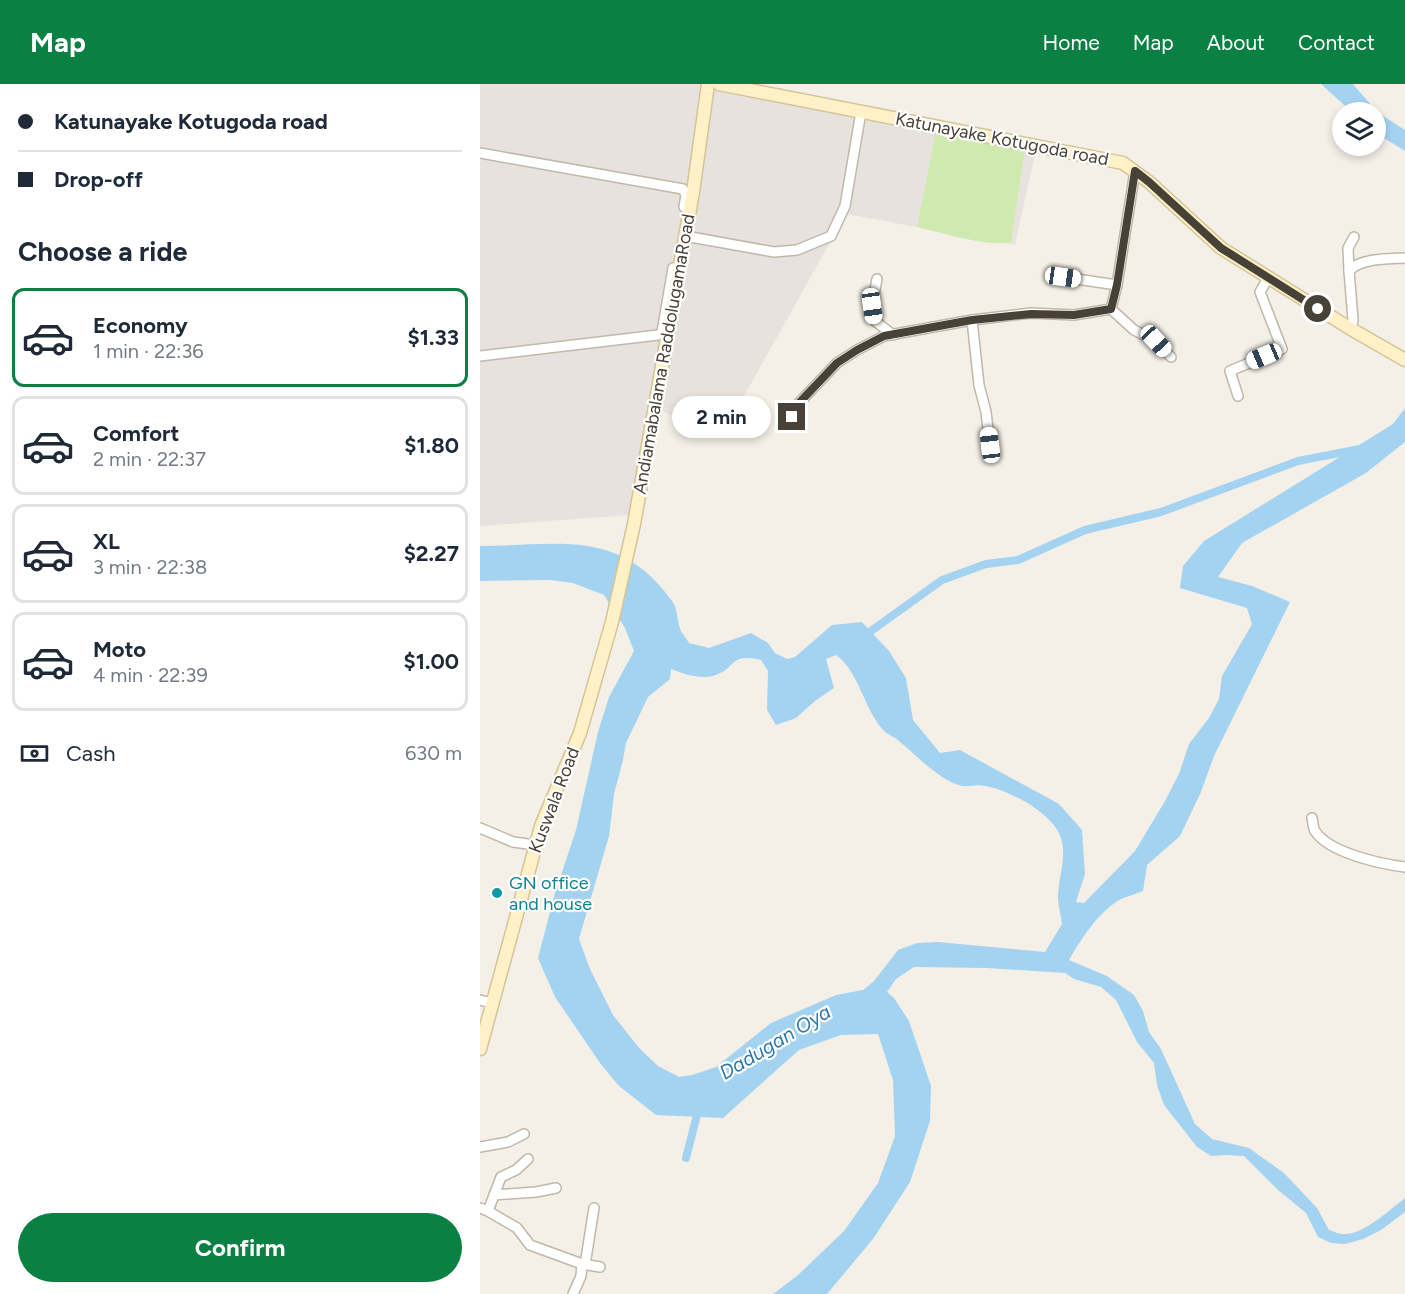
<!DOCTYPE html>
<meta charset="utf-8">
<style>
body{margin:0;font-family:Figtree,sans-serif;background:#f6f6f7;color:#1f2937;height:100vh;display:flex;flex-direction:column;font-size:22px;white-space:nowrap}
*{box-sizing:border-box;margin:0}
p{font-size:20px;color:#747a83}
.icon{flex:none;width:33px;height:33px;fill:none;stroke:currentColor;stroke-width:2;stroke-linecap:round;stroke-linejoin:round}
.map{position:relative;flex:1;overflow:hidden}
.panel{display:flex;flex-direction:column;background:#fff;width:480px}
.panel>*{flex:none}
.guide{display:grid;align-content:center;height:132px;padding:0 18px;background:#fff}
.tools{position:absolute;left:852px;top:18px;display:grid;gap:12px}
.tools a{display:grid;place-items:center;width:54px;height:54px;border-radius:50%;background:#fff;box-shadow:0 3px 9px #0003;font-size:30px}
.end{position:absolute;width:27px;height:27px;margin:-14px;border:8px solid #484137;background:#fff;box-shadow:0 0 0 3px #fff}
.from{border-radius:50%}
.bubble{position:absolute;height:42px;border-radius:21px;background:#fff;box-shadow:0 3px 9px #0003;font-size:20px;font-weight:700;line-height:42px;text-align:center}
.car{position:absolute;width:18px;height:36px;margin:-18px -9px;border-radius:8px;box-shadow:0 0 4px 2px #0007;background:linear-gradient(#fff 24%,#345 0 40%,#fff 0 76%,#345 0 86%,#fff 0)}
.guide b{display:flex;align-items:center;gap:21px;height:57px;font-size:22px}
.guide b+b{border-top:2px solid #e0e1e3}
.guide i{width:15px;height:15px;background:#1f2937}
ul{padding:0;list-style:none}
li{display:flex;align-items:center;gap:18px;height:99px;margin:0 12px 9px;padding:0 6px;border:3px solid #e0e1e3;border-radius:12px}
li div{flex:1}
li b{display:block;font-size:22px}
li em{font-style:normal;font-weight:700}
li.current{border-color:#0b8043}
li>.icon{width:54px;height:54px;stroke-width:1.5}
h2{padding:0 18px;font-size:27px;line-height:72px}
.pay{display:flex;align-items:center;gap:15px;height:66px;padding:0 18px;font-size:22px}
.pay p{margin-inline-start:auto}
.primary-button{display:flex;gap:12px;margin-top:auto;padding:12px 18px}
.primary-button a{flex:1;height:69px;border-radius:36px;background:#0b8043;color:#fff;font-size:24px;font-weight:700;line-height:69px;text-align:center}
header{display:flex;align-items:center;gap:36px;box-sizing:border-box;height:84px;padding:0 30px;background:#0b8043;color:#fff}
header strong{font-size:28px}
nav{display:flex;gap:33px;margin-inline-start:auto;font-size:21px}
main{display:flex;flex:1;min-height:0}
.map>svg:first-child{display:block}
.industrial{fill:#e7e2dd}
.green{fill:#d0e9b1}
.water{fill:#a4d3f1;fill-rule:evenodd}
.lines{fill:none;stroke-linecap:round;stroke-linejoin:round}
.canal{stroke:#a4d3f1;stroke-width:8}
.street-casing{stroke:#c0b8aa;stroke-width:12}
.secondary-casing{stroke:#d4c498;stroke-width:15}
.street{stroke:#fff;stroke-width:9}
.secondary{stroke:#fff1c7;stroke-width:12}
.route{stroke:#484137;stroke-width:8}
.culture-dot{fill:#0f9aa8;stroke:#fff;stroke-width:2}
.labels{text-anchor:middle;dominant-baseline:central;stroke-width:4.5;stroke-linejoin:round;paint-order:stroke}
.street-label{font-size:18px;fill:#484137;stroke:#fff}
.culture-label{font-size:18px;fill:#0d838f;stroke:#fff;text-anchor:start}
.water-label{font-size:20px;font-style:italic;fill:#2d79ad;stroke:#fff}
</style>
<header>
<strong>Map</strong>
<nav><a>Home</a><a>Map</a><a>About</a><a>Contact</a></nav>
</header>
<main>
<section class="panel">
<div class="guide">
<b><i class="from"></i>Katunayake Kotugoda road</b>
<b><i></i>Drop-off</b>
</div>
<h2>Choose a ride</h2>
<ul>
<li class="current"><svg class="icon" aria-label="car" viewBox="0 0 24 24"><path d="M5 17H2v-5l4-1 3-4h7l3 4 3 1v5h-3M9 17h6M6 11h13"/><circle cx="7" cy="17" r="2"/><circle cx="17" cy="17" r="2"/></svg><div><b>Economy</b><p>1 min · 22:36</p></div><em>$1.33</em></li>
<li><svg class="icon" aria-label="car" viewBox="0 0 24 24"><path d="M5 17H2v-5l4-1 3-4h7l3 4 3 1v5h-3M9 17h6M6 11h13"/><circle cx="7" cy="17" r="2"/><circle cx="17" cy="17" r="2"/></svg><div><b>Comfort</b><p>2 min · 22:37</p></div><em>$1.80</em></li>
<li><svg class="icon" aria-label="car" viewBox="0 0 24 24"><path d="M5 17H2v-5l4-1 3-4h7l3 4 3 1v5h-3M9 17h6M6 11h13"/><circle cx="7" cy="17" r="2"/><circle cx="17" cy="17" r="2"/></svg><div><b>XL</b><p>3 min · 22:38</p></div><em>$2.27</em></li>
<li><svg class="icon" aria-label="car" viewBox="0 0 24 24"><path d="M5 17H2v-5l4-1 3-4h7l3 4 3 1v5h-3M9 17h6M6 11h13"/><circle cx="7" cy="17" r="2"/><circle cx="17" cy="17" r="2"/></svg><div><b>Moto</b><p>4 min · 22:39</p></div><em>$1.00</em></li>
</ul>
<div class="pay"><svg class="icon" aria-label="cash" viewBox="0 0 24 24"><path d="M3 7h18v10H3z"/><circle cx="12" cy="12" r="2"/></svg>Cash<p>630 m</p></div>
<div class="primary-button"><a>Confirm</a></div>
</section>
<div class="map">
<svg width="925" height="1210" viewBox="0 0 925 1210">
<rect width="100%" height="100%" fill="#f4f0e8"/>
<!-- industrial -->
<path class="industrial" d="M0,0h220l336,65 -21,96 -169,-31 -125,223 -67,-29 -24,107 -150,11z"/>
<!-- green -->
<path class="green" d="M455,51l90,14 -14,93c-21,6 -71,-10 -94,-15z"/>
<!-- water -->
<g class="water">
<path d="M841,0h32l24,28 28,18v21l-29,-18v-21h-24z"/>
<path d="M925,324v34l-39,31 -124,70 -24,34 34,9 38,16 -76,154 -13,36 -21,44 -33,29 -4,26c-7,3 -15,5 -22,8 -23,13 -39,39 -52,61l38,16 27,19 9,16 6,21 12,17 34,75 17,15 37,9 35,25 33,35 12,22c4,1 9,4 14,4 19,2 48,-25 62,-36v14l-24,18 -18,9 -18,5 -14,-1 -13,-6 -12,-24 -28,-23 -34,-34 -18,-1 -15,1 -14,-9 -33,-42 -7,-20 -3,-22 -17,-21 -21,-42 -15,-13 -27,-8 -9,-6 -78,-5 -73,-1 -18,12 -9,13 7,6 15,23 22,65 -1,35 -20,61 -37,57 -46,55h-54l24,-18 47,-45 34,-48 17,-47 -2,-56 -15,-46 -37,1 -42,15 -76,68 -67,-3 -37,-29 -19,-23 -45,-66 -17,-39 17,-65 21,-63 22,-98 11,-35 25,-46 -9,-23 -21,-33 -31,-12 -23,-3 -70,1v-35c78,0 139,-19 192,55 6,8 5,21 9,30 2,4 6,8 8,12l20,5 42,-15 17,10 7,10 12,6 8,-2 37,-32 30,-3 27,29 17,27 7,42 27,33 20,-3 99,54 23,26 3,44 -9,28 8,1 51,-52 30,-50 14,-27 10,-30 20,-26 10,-19 3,-23 30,-52 -5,-16 -67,-20 3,-22 21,-25 189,-117zM356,571c23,16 28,55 48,76 4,4 11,6 15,10 18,15 40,39 63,45 7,1 15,-2 23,0 24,4 68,27 76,52 6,21 -3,39 -3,59 0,9 3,18 4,27l-17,28 -107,-10 -21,1 -19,7 -24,31 -11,9 -27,5 -65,28 -55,44 -24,8 -13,2 -21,-11 -18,-17 -27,-34 -23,-46 -11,-30 30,-103 5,-42 9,-34 3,-17 22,-46 22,-18 1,-10c16,6 35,13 51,3 5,-2 7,-6 11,-9 8,-7 18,-5 28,-3l7,11 -1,39 9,15 20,-7 19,-17 19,-13 -8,-29z"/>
</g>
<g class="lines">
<!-- canal -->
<g class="canal">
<path d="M384,552l78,-56 44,-16 32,-4 67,-30 76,-18 137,-51 62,-12"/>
<path d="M206,1074l13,-51"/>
</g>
<defs>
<g id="street">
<path d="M0,69l203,36 3,6 -2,12"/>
<path d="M205,152l89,16 23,-2 34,-14 14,-30 16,-94"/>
<path d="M869,187l-1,-23 6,-11"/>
<path d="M583,193l54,8"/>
<path d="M397,195l-5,27 3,15 18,14"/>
<path d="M631,225l23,21 22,11 15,16"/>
<path d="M492,236l7,65 7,27 4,33"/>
<path d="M871,245l2,-9 -4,-49c11,-13 39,-12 56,-13"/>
<path d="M0,272l178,-21 4,-3 11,-64"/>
<path d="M758,312l-8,-25 52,-22 -22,-57 8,-14"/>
<path d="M312,333l7,-14 38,-40 20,-13 27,-14 88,-16 59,-7 43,2 37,-6 6,-24 18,-114"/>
<path d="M832,734c1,4 1,10 3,13 14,22 66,33 90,36"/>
<path d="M0,744l33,14 22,3"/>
<path d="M0,916l12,3"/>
<path d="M0,1063l28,-5 16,-8"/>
<path d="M14,1111l42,-3 20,-4"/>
<path d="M0,1124l8,3 29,17 13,17 52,19 18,3"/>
<path d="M8,1127l13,-34 15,-7 12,-11"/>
<path d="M105,1181l9,-57"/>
<path d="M93,1210l8,-18 1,-12"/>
</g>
<g id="secondary">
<path d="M239,0l404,79 26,19 72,66 130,81 54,31"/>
<path d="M0,965l61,-223 39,-93 32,-111 22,-98 59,-332 15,-108"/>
</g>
</defs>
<!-- street casing -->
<use href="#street" class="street-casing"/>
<!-- secondary casing -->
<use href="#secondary" class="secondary-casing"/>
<!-- street -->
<use href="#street" class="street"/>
<!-- secondary -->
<use href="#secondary" class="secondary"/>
</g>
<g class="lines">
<!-- route -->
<path class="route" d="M312,333l7,-14 38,-40 20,-13 27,-14 88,-16 59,-6 43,1 37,-6 6,-24 18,-114 14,11 72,66 97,61"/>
</g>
<!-- markers -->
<circle class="culture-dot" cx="17" cy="809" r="6"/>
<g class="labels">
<!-- street labels -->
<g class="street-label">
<text transform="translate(522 55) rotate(11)">Katunayake Kotugoda road</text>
<text transform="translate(184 270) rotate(-80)">Andiamabalama RaddolugamaRoad</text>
<text transform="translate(74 716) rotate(-69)">Kuswala Road</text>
</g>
<!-- culture labels -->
<g class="culture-label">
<text x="29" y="799">GN office<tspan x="29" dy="21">and house</tspan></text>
</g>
<!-- water labels -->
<g class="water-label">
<text transform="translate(295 958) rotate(-31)">Dadugan Oya</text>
</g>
</g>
</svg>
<div class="tools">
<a><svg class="icon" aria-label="layers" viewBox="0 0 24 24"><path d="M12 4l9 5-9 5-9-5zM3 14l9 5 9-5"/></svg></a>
</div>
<i class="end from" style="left:838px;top:225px"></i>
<i class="end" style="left:312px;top:333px"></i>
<div class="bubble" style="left:192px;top:312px;width:99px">2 min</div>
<i class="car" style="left:583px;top:193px;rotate:98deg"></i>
<i class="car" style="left:392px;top:222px;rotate:172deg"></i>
<i class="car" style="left:676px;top:257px;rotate:137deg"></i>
<i class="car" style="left:784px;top:272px;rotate:247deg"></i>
<i class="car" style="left:510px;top:361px;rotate:353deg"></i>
</div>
</main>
